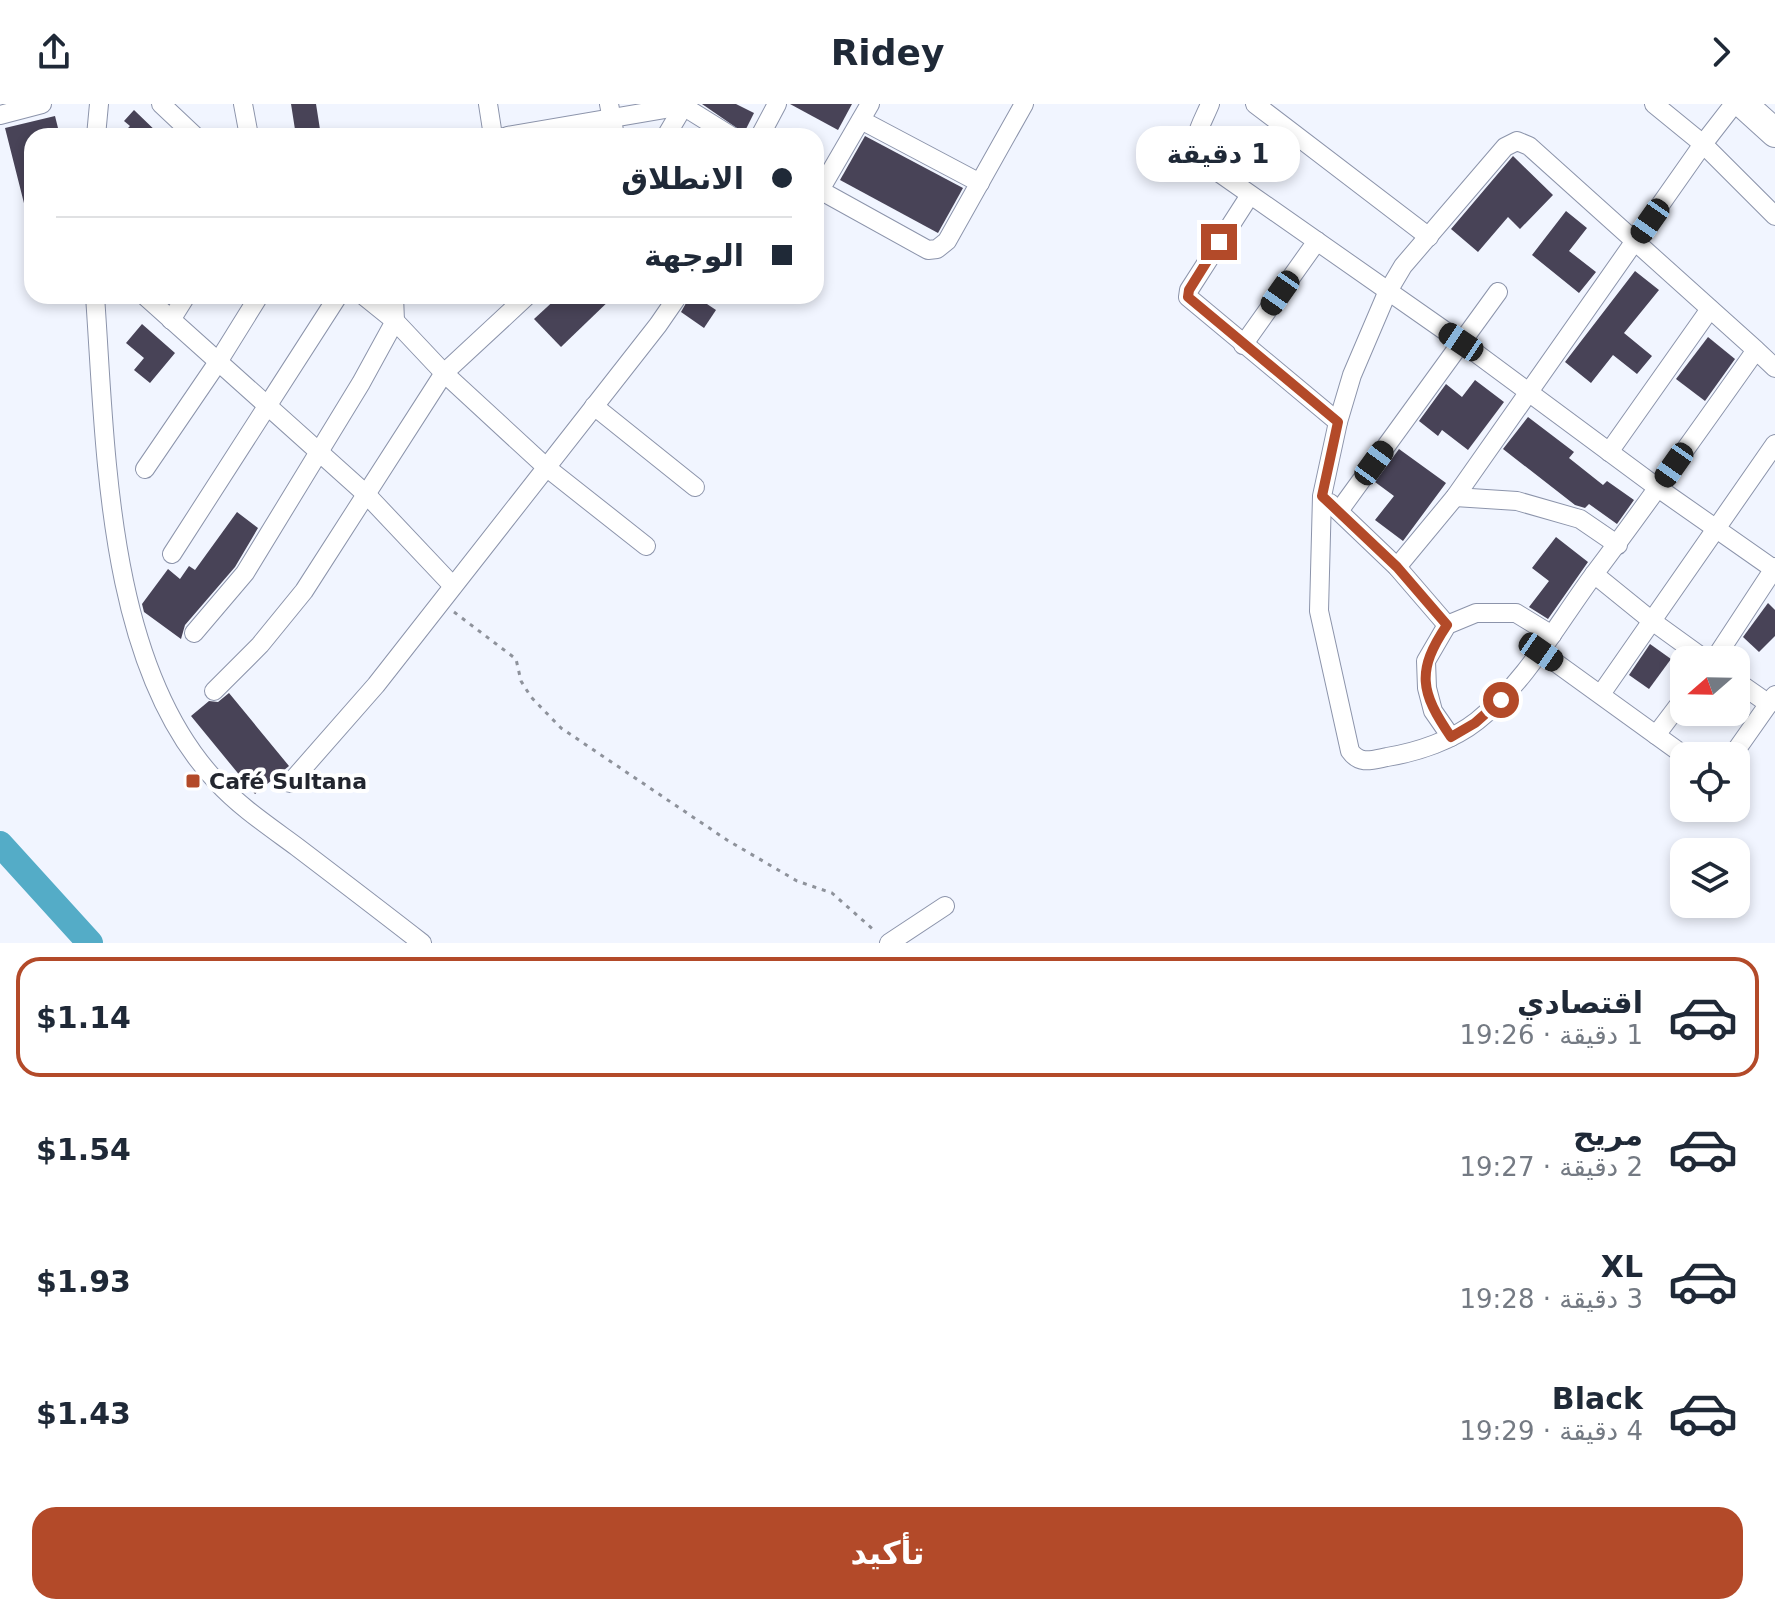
<!DOCTYPE html>
<html lang="ar">
<meta charset="utf-8">
<style>
body{margin:0;font-family:"DejaVu Sans","Noto Naskh Arabic",sans-serif;background:#f2f2f3;color:#1f2937;direction:rtl;height:100vh;display:flex;flex-direction:column;font-size:30px;white-space:nowrap}
*{box-sizing:border-box;margin:0}
p{font-size:26px;color:#747a83}
.icon{flex:none;width:44px;height:44px;fill:none;stroke:currentColor;stroke-width:2;stroke-linecap:round;stroke-linejoin:round}
.map{position:relative;height:839px;overflow:hidden;direction:ltr}
.details{display:flex;flex-direction:column;background:#fff;flex:1}
.details>*{flex:none}
.guide{position:absolute;left:24px;top:24px;width:800px;height:176px;border-radius:24px;box-shadow:0 4px 12px #0003;direction:rtl;display:grid;align-content:center;height:176px;padding:0 32px;background:#fff}
.needle{width:52px;rotate:250deg}
.buttons{position:absolute;left:1670px;top:542px;display:grid;gap:16px}
.buttons a{display:grid;place-items:center;width:80px;height:80px;border-radius:16px;background:#fff;box-shadow:0 4px 12px #0003;font-size:40px}
.end{position:absolute;width:36px;height:36px;margin:-18px;border:10px solid #b34a29;background:#fff;box-shadow:0 0 0 4px #fff}
.from{border-radius:50%}
.bubble{position:absolute;height:56px;border-radius:24px;background:#fff;box-shadow:0 4px 12px #0003;font-size:26px;font-weight:700;line-height:56px;text-align:center;direction:rtl}
.car{position:absolute;width:24px;height:48px;margin:-24px -12px;border-radius:10px;box-shadow:0 0 6px 2px #0007;background:linear-gradient(#222 24%,#8ab4d8 0 40%,#222 0 76%,#8ab4d8 0 86%,#222 0)}
.guide b{display:flex;align-items:center;gap:28px;height:76px;font-size:30px}
.guide b+b{border-top:2px solid #e0e1e3}
.guide i{width:20px;height:20px;background:#1f2937}
ul{padding:14px 0 0;list-style:none}
li{display:flex;align-items:center;gap:24px;height:120px;margin:0 16px 12px;padding:0 16px;border:4px solid transparent;border-radius:24px}
li div{flex:1}
li b{display:block;font-size:30px}
li em{font-style:normal;font-weight:700}
li.on{border-color:#b34a29}
li>.icon{width:72px;height:72px;stroke-width:1.5}
.cta{display:flex;gap:16px;margin-top:auto;padding:16px 32px}
.cta a{flex:1;height:92px;border-radius:24px;background:#b34a29;color:#fff;font-size:32px;font-weight:700;line-height:92px;text-align:center}
header{display:flex;justify-content:space-between;align-items:center;height:104px;padding:0 32px;background:#fff;font-size:36px;font-weight:700}
.map>svg:first-child{display:block}
.lines{fill:none;stroke-linecap:round;stroke-linejoin:round}
.river{stroke:#54acc7;stroke-width:26}
.building{fill:#484357}
.minor-casing{stroke:#8c94ab;stroke-width:20}
.highway-casing{stroke:#8c94ab;stroke-width:30}
.path{stroke:#8e929b;stroke-width:3;stroke-dasharray:4 6;stroke-linecap:butt}
.minor{stroke:#fff;stroke-width:18}
.highway{stroke:#fff;stroke-width:28}
.route{stroke:#b34a29;stroke-width:10}
.poi-dot{fill:#b34a29;stroke:#fff;stroke-width:3}
.labels{text-anchor:middle;dominant-baseline:central;stroke-width:8;stroke-linejoin:round;paint-order:stroke}
.poi-label{font-size:22px;font-weight:bold;fill:#23262f;stroke:#fff;text-anchor:start}
</style>
<header><svg class="icon" aria-label="forward" viewBox="0 0 24 24"><path d="M9 5l7 7-7 7"/></svg>Ridey<svg class="icon" aria-label="share" viewBox="0 0 24 24"><path d="M12 15V3M7 8l5-5 5 5M5 13v7h14v-7"/></svg></header>
<div class="map">
<svg width="1775" height="839" viewBox="0 0 1775 839">
<rect width="100%" height="100%" fill="#f1f5ff"/>
<g class="lines">
<!-- river -->
<path class="river" d="M0,740l90,99"/>
</g>
<!-- building -->
<g class="building">
<path d="M291,0h25l5,32h-25z"/>
<path d="M702,0h34l18,9 -10,20z"/>
<path d="M790,0h62l-14,26z"/>
<path d="M134,6l27,26h-41l10,-10 -6,-5z"/>
<path d="M55,12l5,20h-28v83h-4l-23,-91z"/>
<path d="M865,32l98,52 -25,45 -98,-53z"/>
<path d="M1513,52l40,39 -33,34 -12,-12 -30,35 -27,-23z"/>
<path d="M1566,107l21,17 -18,23 27,21 -17,21 -47,-38z"/>
<path d="M1635,167l24,19 -35,43 28,23 -15,18 -24,-19 -22,28 -26,-21z"/>
<path d="M559,192h55l-53,51 -27,-28z"/>
<path d="M690,192h5l21,14 -12,18 -23,-16z"/>
<path d="M142,220l33,29 -25,30 -16,-13 10,-12 -18,-15z"/>
<path d="M1708,233l27,22 -30,42 -29,-22z"/>
<path d="M1475,276l29,22 -36,48 -26,-20 -4,6 -19,-15 27,-37 16,13z"/>
<path d="M1528,313l46,35 -5,6 34,27 4,-4 27,19 -17,24 -28,-20 -4,4 -10,-3 -72,-56z"/>
<path d="M1399,345l47,34 -43,58 -28,-21 19,-24 -19,-14z"/>
<path d="M237,408l21,16 -23,39 -50,58 -4,14 -37,-27 -2,-8 26,-35 12,10 9,-13 6,4z"/>
<path d="M1556,433l32,25 -40,57 -19,-12 20,-26 -17,-13z"/>
<path d="M1768,499l7,7v26l-16,16 -16,-15z"/>
<path d="M1650,540l21,15 -22,30 -20,-14z"/>
<path d="M229,589l60,73 -34,28 -64,-78 18,-15 9,1z"/>
</g>
<g class="lines">
<defs>
<g id="minor">
<path d="M161,0l34,32"/>
<path d="M243,0l6,32"/>
<path d="M488,0l5,32"/>
<path d="M609,0l6,32"/>
<path d="M1210,0c-7,18 -22,38 -9,56l260,182 197,146 117,82"/>
<path d="M1255,0l174,133"/>
<path d="M1654,0l49,40 72,72"/>
<path d="M0,11l42,-11"/>
<path d="M861,16l119,63"/>
<path d="M96,32l3,-32"/>
<path d="M507,32l176,-30 48,30"/>
<path d="M666,32l19,-32"/>
<path d="M760,32l17,-32"/>
<path d="M816,84l112,62 9,-1 10,-8 77,-137"/>
<path d="M820,86l50,-86"/>
<path d="M1250,91l-61,95 -1,7 150,125"/>
<path d="M95,192c11,152 11,369 122,486 23,25 53,45 80,65 42,32 84,64 125,96"/>
<path d="M145,192l222,199 86,91"/>
<path d="M364,192l31,25 49,52 102,94 100,79"/>
<path d="M171,216l15,-24"/>
<path d="M1243,241l74,-104"/>
<path d="M1756,246c-53,75 -106,150 -161,223 -38,51 -68,108 -118,148 -24,19 -59,31 -90,36 -15,3 -27,8 -37,-6l-31,-140 3,-115 16,-74 14,-47 35,-82 16,-27 102,-119 12,-6 12,5 227,204 19,18"/>
<path d="M594,302l101,81"/>
<path d="M1609,348l101,-143"/>
<path d="M145,365l73,-107 41,-66"/>
<path d="M1455,393l62,4 63,18 38,26"/>
<path d="M1330,399l67,64 50,58"/>
<path d="M1339,407l159,-219"/>
<path d="M172,450l166,-258"/>
<path d="M1397,463l58,-70 248,-353 31,-40"/>
<path d="M1594,470l58,47 54,39"/>
<path d="M194,529l51,-60 116,-190 34,-62 -1,-25"/>
<path d="M1541,548l144,104"/>
<path d="M1714,556l61,-93"/>
<path d="M1736,577l33,23"/>
<path d="M214,587l46,-46 44,-54 140,-218 83,-77"/>
<path d="M1601,590l174,-250"/>
<path d="M1656,631l28,-37"/>
<path d="M1451,633l-18,-26 -6,-23 -1,-27 21,-36 29,-12h40l36,22"/>
<path d="M1732,652l43,-61"/>
<path d="M290,679l86,-98 282,-360 20,-29"/>
<path d="M889,839l56,-37"/>
</g>
<path id="highway" d="M1743,0l32,29"/>
</defs>
<!-- minor casing -->
<use href="#minor" class="minor-casing"/>
<!-- highway casing -->
<use href="#highway" class="highway-casing"/>
<!-- path -->
<path class="path" d="M454,508l62,47 5,22 10,16 30,31 166,112 70,41 35,12 44,39"/>
<!-- minor -->
<use href="#minor" class="minor"/>
<!-- highway -->
<use href="#highway" class="highway"/>
</g>
<g class="lines">
<!-- route -->
<path class="route" d="M1219,138l-30,48 -1,7 150,125 -16,74 75,71 50,58c-31,46 -27,67 4,112l24,-14 26,-23"/>
</g>
<!-- markers -->
<rect class="poi-dot" x="185" y="669" width="16" height="16" rx="4"/>
<g class="labels">
<!-- poi labels -->
<g class="poi-label">
<text x="209" y="677">Café Sultana</text>
</g>
</g>
</svg>
<div class="buttons">
<a><svg class="needle" viewBox="-14 -14 28 28"><path d="M0-13l5 13h-10z" fill="#e53935"/><path d="M0 13l5-13h-10z" fill="#747a83"/></svg></a>
<a><svg class="icon" aria-label="locate" viewBox="0 0 24 24"><circle cx="12" cy="12" r="6"/><path d="M12 2v4M12 18v4M2 12h4M18 12h4"/></svg></a>
<a><svg class="icon" aria-label="layers" viewBox="0 0 24 24"><path d="M12 4l9 5-9 5-9-5zM3 14l9 5 9-5"/></svg></a>
</div>
<i class="end from" style="left:1501px;top:596px"></i>
<i class="end" style="left:1219px;top:138px"></i>
<div class="bubble" style="left:1136px;top:22px;width:164px">1 دقيقة</div>
<i class="car" style="left:1650px;top:117px;rotate:215deg"></i>
<i class="car" style="left:1280px;top:189px;rotate:215deg"></i>
<i class="car" style="left:1461px;top:238px;rotate:304deg"></i>
<i class="car" style="left:1374px;top:359px;rotate:36deg"></i>
<i class="car" style="left:1674px;top:361px;rotate:215deg"></i>
<i class="car" style="left:1541px;top:548px;rotate:125deg"></i>
<div class="guide">
<b><i class="from"></i>الانطلاق</b>
<b><i></i>الوجهة</b>
</div>
</div>
<section class="details">
<ul>
<li class="on"><svg class="icon" aria-label="car" viewBox="0 0 24 24"><path d="M5 17H2v-5l4-1 3-4h7l3 4 3 1v5h-3M9 17h6M6 11h13"/><circle cx="7" cy="17" r="2"/><circle cx="17" cy="17" r="2"/></svg><div><b>اقتصادي</b><p>1 دقيقة · 19:26</p></div><em>$1.14</em></li>
<li><svg class="icon" aria-label="car" viewBox="0 0 24 24"><path d="M5 17H2v-5l4-1 3-4h7l3 4 3 1v5h-3M9 17h6M6 11h13"/><circle cx="7" cy="17" r="2"/><circle cx="17" cy="17" r="2"/></svg><div><b>مريح</b><p>2 دقيقة · 19:27</p></div><em>$1.54</em></li>
<li><svg class="icon" aria-label="car" viewBox="0 0 24 24"><path d="M5 17H2v-5l4-1 3-4h7l3 4 3 1v5h-3M9 17h6M6 11h13"/><circle cx="7" cy="17" r="2"/><circle cx="17" cy="17" r="2"/></svg><div><b>XL</b><p>3 دقيقة · 19:28</p></div><em>$1.93</em></li>
<li><svg class="icon" aria-label="car" viewBox="0 0 24 24"><path d="M5 17H2v-5l4-1 3-4h7l3 4 3 1v5h-3M9 17h6M6 11h13"/><circle cx="7" cy="17" r="2"/><circle cx="17" cy="17" r="2"/></svg><div><b>Black</b><p>4 دقيقة · 19:29</p></div><em>$1.43</em></li>
</ul>
<div class="cta"><a>تأكيد</a></div>
</section>
